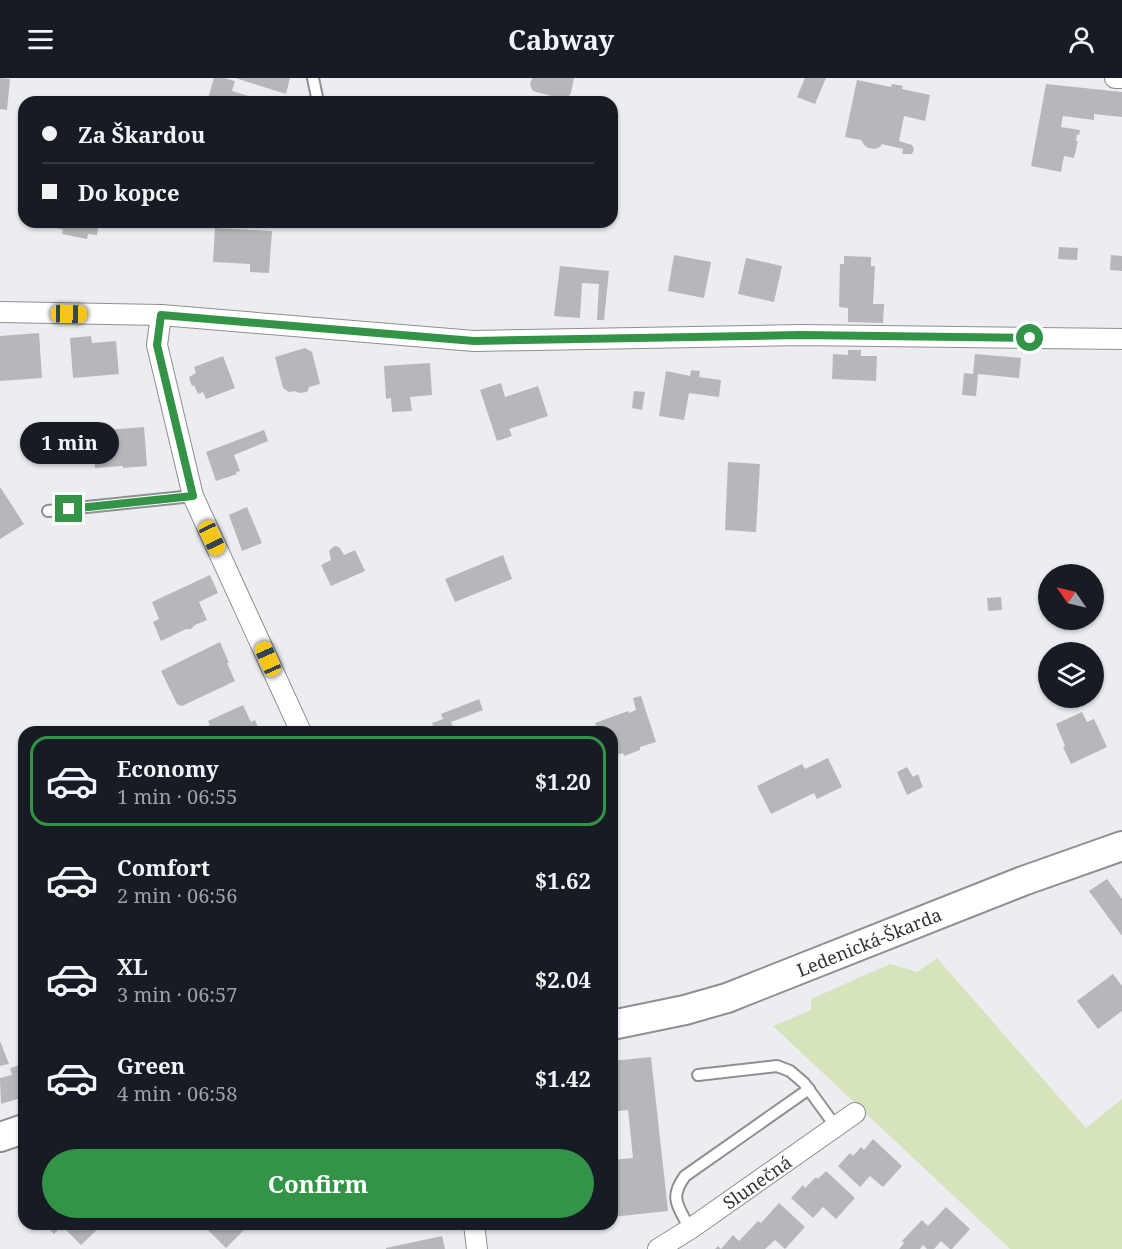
<!DOCTYPE html>
<meta charset="utf-8">
<style>
body{margin:0;font-family:"Noto Serif",serif;background:#20242c;color:#f1f3f6;height:100vh;display:flex;flex-direction:column;font-size:22px;white-space:nowrap}
*{box-sizing:border-box;margin:0}
p{font-size:20px;color:#9ea1a6}
.icon{flex:none;width:33px;height:33px;fill:none;stroke:currentColor;stroke-width:2;stroke-linecap:round;stroke-linejoin:round}
.map{position:relative;flex:1;overflow:hidden}
.details{position:absolute;left:18px;top:648px;width:600px;height:504px;display:flex;flex-direction:column;background:#171b24;border-radius:18px;box-shadow:0 2px 4px #0004}
.details>*{flex:none}
.top-card{position:absolute;left:18px;top:18px;width:600px;height:132px;border-radius:18px;box-shadow:0 2px 4px #0004;display:grid;align-content:center;height:132px;padding:0 24px;background:#171b24}
.needle{width:39px;rotate:304deg}
.buttons{position:absolute;left:1038px;top:486px;display:grid;gap:12px}
.buttons a{display:grid;place-items:center;width:66px;height:66px;border-radius:50%;background:#171b24;box-shadow:0 2px 4px #0004;font-size:30px}
.end{position:absolute;width:27px;height:27px;margin:-14px;border:8px solid #339448;background:#fff;box-shadow:0 0 0 3px #fff}
.from{border-radius:50%}
.bubble{position:absolute;height:42px;border-radius:21px;background:#171b24;box-shadow:0 2px 4px #0004;font-size:20px;font-weight:700;line-height:42px;text-align:center}
.car{position:absolute;width:18px;height:36px;margin:-18px -9px;border-radius:8px;box-shadow:0 0 4px 2px #0007;background:linear-gradient(#f5c518 24%,#345 0 40%,#f5c518 0 76%,#345 0 86%,#f5c518 0)}
.top-card b{display:flex;align-items:center;gap:21px;height:57px;font-size:22px}
.top-card b+b{border-top:2px solid #363941}
.top-card i{width:15px;height:15px;background:#f1f3f6}
ul{padding:10px 0 0;list-style:none}
li{display:flex;align-items:center;gap:18px;height:90px;margin:0 12px 9px;padding:0 12px;border:3px solid transparent;border-radius:18px}
li div{flex:1}
li b{display:block;font-size:22px}
li em{font-style:normal;font-weight:700}
li.selected{border-color:#339448}
li>.icon{width:54px;height:54px;stroke-width:1.5}
.cta{display:flex;gap:12px;margin-top:auto;padding:12px 24px}
.cta a{flex:1;height:69px;border-radius:36px;background:#339448;color:#fff;font-size:24px;font-weight:700;line-height:69px;text-align:center}
header{display:flex;justify-content:space-between;align-items:center;height:78px;padding:0 24px;background:#171b24;font-size:27px;font-weight:700}
.map>svg:first-child{display:block}
.green{fill:#d6e4bd}
.building{fill:#b6b7ba}
.lines{fill:none;stroke-linecap:round;stroke-linejoin:round}
.service-casing{stroke:#8e8f92;stroke-width:14}
.minor-casing{stroke:#8e8f92;stroke-width:22}
.secondary-casing{stroke:#8e8f92;stroke-width:32}
.service{stroke:#fff;stroke-width:10}
.minor{stroke:#fff;stroke-width:20}
.secondary{stroke:#fff;stroke-width:28}
.route{stroke:#339448;stroke-width:8}
.labels{text-anchor:middle;dominant-baseline:central;stroke-width:4.5;stroke-linejoin:round;paint-order:stroke}
.street-label{font-size:18px;fill:#333435;stroke:#fff}
</style>
<header><svg class="icon" aria-label="menu" viewBox="0 0 24 24"><path d="M4 6h16M4 12h16M4 18h16"/></svg>Cabway<svg class="icon" aria-label="person" viewBox="0 0 24 24"><circle cx="12" cy="8" r="4"/><path d="M4 21q1-7 8-7t8 7"/></svg></header>
<div class="map">
<svg width="1122" height="1171" viewBox="0 0 1122 1171">
<rect width="100%" height="100%" fill="#ecedf1"/>
<!-- green -->
<path class="green" d="M937,880l149,170 36,-29v150h-112l-237,-223 38,-16v-11l79,-35 27,8z"/>
<!-- building -->
<g class="building">
<path d="M0,0l10,1 -3,31 -7,-1z"/>
<path d="M214,0h10l11,3 -3,10 36,11h-61z"/>
<path d="M235,0h55l-4,16z"/>
<path d="M532,0h42l-3,15 -4,5 -4,1 -30,-8 -3,-6z"/>
<path d="M805,0h21l-11,26 -18,-7z"/>
<path d="M857,2l34,7 1,-3 11,2 -1,3 28,6 -5,26 -21,-5 -5,25 13,4 2,4 -2,5h-10l1,-5 -21,-5 -2,3 -5,2 -7,-1 -4,-3 -3,-5 -16,-3z"/>
<path d="M1046,6l76,8v25l-28,-3v6l-31,-4 -2,11 19,3 -1,5 -2,-1 -1,7h2l-4,17 -10,-2 -3,16 -30,-6z"/>
<path d="M49,144h50l-2,13 -9,-1 -1,5 -25,-5 1,-5 -15,-2z"/>
<path d="M215,150l57,3 -3,42 -19,-1v-8l-37,-2z"/>
<path d="M1059,169l19,1 -1,12 -19,-1z"/>
<path d="M674,177l37,7 -7,36 -36,-7z"/>
<path d="M1111,177l11,1v15l-12,-1z"/>
<path d="M844,178l27,1v9h4l-2,38h11l-1,19 -35,-1v-14l-9,-1 1,-43h4z"/>
<path d="M746,180l36,8 -8,36 -36,-8z"/>
<path d="M560,188l49,5 -5,49h-7l2,-36 -17,-1 -2,35 -26,-2z"/>
<path d="M39,255l3,45 -42,3v-45z"/>
<path d="M91,258l1,7 24,-2 3,33 -46,4 -3,-40z"/>
<path d="M305,270l7,4 8,32 -11,3 -2,5 -8,1 -4,-2 -6,1 -6,-4 -8,-31z"/>
<path d="M848,272h13v6h16l-1,25 -44,-2 1,-25 15,1z"/>
<path d="M975,276l46,4 -2,20 -41,-4 -2,22 -14,-1 2,-22 9,1z"/>
<path d="M223,278l12,32 -29,11 -3,-7 -5,2 -4,-9 -2,1 -3,-9 7,-4 -2,-6z"/>
<path d="M430,285l2,32 -22,2 2,14 -20,1 -1,-14 -5,1 -2,-33z"/>
<path d="M691,292l9,1 -1,6 22,3 -2,17 -30,-4 -5,27 -25,-4 7,-45 24,5z"/>
<path d="M501,305l4,14 33,-11 10,30 -39,13 3,7 -15,5 -17,-51z"/>
<path d="M634,313l11,1 -3,18 -10,-2z"/>
<path d="M144,349l3,39 -24,2v-2l-28,2 -3,-37z"/>
<path d="M67,350l1,29 -25,1v-7l-17,1 -1,-23z"/>
<path d="M264,352l4,11 -34,14 6,16 -4,1 1,2 -21,7 -10,-29z"/>
<path d="M728,384l32,2 -4,68 -31,-2z"/>
<path d="M0,409l24,37 -24,15z"/>
<path d="M247,429l15,36 -20,8 -13,-36z"/>
<path d="M336,468l4,2 4,7 11,-5 10,21 -34,15 -10,-21 10,-5 -2,-9 4,-4z"/>
<path d="M503,477l9,24 -57,23 -10,-23z"/>
<path d="M210,497l8,18 -19,9 8,18 -12,5 -4,4h-5l-25,12 -8,-19 6,-3 -7,-17z"/>
<path d="M1001,519l1,13 -14,1 -1,-13z"/>
<path d="M220,564l9,21h-2l8,18 -53,25 -5,-2 -16,-33z"/>
<path d="M641,618l15,46 -16,5v3l-16,6 -1,-3 -11,3v-24h-14l-3,-9 33,-12 1,2 7,-3 -3,-12z"/>
<path d="M479,621l4,11 -32,12 4,10h-33l12,-4 -2,-5 11,-4 -2,-5z"/>
<path d="M243,627l8,17 4,-2 5,12h-65l15,-7 -2,-4z"/>
<path d="M1082,634l5,10 7,-3 13,28 -36,17 -8,-17 2,-1 -9,-22z"/>
<path d="M828,680l14,29 -25,12 -3,-6 -43,21 -14,-28 45,-22 3,5z"/>
<path d="M907,689l6,10 5,-3 5,13 -16,8 -10,-23z"/>
<path d="M1107,801l15,20v37l-33,-45z"/>
<path d="M1113,896l9,12v25l-24,18 -21,-28z"/>
<path d="M0,963l9,23 -9,2z"/>
<path d="M651,979l17,154 -56,6v-57l21,-2 -5,-48 -16,2v-51z"/>
<path d="M20,987l2,7 2,-1v26l-23,7 -1,-26 12,-3 -2,-7z"/>
<path d="M873,1061l29,27 -19,21 -13,-11 -10,11 -22,-21 12,-13 3,3 8,-9 3,3z"/>
<path d="M826,1093l29,27 -19,21 -13,-12 -10,11 -22,-20 12,-13 2,3 11,-11 2,2z"/>
<path d="M779,1125l26,24 -20,22 -10,-9 -10,9h-50l3,-3 3,3 12,-14 6,6 19,-20 3,2z"/>
<path d="M946,1129l24,22 -18,20h-2l-9,-8 -7,8h-7l-4,-4 -3,4h-21l5,-6 -2,-2 20,-21 6,6z"/>
<path d="M44,1146h59l-22,21 -19,-19 -8,8z"/>
<path d="M202,1146h44l2,2 -22,22z"/>
<path d="M442,1158l3,13h-59v-1z"/>
</g>
<g class="lines">
<defs>
<g id="service">
<path d="M313,0l5,24"/>
<path d="M48,433l145,-15"/>
<path d="M698,997l79,-9 13,5 14,12 32,44"/>
<path d="M690,1151c-11,-22 -22,-30 -5,-53l124,-87"/>
</g>
<g id="minor">
<path d="M1115,0h7"/>
<path d="M0,234l161,3 313,26 326,-6 322,4"/>
<path d="M161,237l-4,30 36,151 108,236"/>
<path d="M474,1146l3,25"/>
<path d="M658,1171l32,-20 165,-116"/>
</g>
<g id="secondary">
<path d="M612,947l73,-15 42,-12 296,-117 99,-35"/>
<path d="M0,1059l24,-8"/>
</g>
</defs>
<!-- service casing -->
<use href="#service" class="service-casing"/>
<!-- minor casing -->
<use href="#minor" class="minor-casing"/>
<!-- secondary casing -->
<use href="#secondary" class="secondary-casing"/>
<!-- service -->
<use href="#service" class="service"/>
<!-- minor -->
<use href="#minor" class="minor"/>
<!-- secondary -->
<use href="#secondary" class="secondary"/>
</g>
<g class="lines">
<!-- route -->
<path class="route" d="M69,431l124,-13 -36,-151 4,-30 313,26 326,-6 230,3"/>
</g>
<g class="labels">
<!-- street labels -->
<g class="street-label">
<text transform="translate(869 864) rotate(-22)">Ledenická-Škarda</text>
<text transform="translate(757 1104) rotate(-35)">Slunečná</text>
</g>
</g>
</svg>
<div class="buttons">
<a><svg class="needle" viewBox="-14 -14 28 28"><path d="M0-13l5 13h-10z" fill="#e53935"/><path d="M0 13l5-13h-10z" fill="#9ea1a6"/></svg></a>
<a><svg class="icon" aria-label="layers" viewBox="0 0 24 24"><path d="M12 4l9 5-9 5-9-5zM3 14l9 5 9-5"/></svg></a>
</div>
<i class="end from" style="left:1030px;top:260px"></i>
<i class="end" style="left:69px;top:431px"></i>
<div class="bubble" style="left:20px;top:344px;width:99px">1 min</div>
<i class="car" style="left:69px;top:236px;rotate:91deg"></i>
<i class="car" style="left:212px;top:460px;rotate:155deg"></i>
<i class="car" style="left:268px;top:581px;rotate:336deg"></i>
<div class="top-card">
<b><i class="from"></i>Za Škardou</b>
<b><i></i>Do kopce</b>
</div>
<section class="details">
<ul>
<li class="selected"><svg class="icon" aria-label="car" viewBox="0 0 24 24"><path d="M5 17H2v-5l4-1 3-4h7l3 4 3 1v5h-3M9 17h6M6 11h13"/><circle cx="7" cy="17" r="2"/><circle cx="17" cy="17" r="2"/></svg><div><b>Economy</b><p>1 min · 06:55</p></div><em>$1.20</em></li>
<li><svg class="icon" aria-label="car" viewBox="0 0 24 24"><path d="M5 17H2v-5l4-1 3-4h7l3 4 3 1v5h-3M9 17h6M6 11h13"/><circle cx="7" cy="17" r="2"/><circle cx="17" cy="17" r="2"/></svg><div><b>Comfort</b><p>2 min · 06:56</p></div><em>$1.62</em></li>
<li><svg class="icon" aria-label="car" viewBox="0 0 24 24"><path d="M5 17H2v-5l4-1 3-4h7l3 4 3 1v5h-3M9 17h6M6 11h13"/><circle cx="7" cy="17" r="2"/><circle cx="17" cy="17" r="2"/></svg><div><b>XL</b><p>3 min · 06:57</p></div><em>$2.04</em></li>
<li><svg class="icon" aria-label="car" viewBox="0 0 24 24"><path d="M5 17H2v-5l4-1 3-4h7l3 4 3 1v5h-3M9 17h6M6 11h13"/><circle cx="7" cy="17" r="2"/><circle cx="17" cy="17" r="2"/></svg><div><b>Green</b><p>4 min · 06:58</p></div><em>$1.42</em></li>
</ul>
<div class="cta"><a>Confirm</a></div>
</section>
</div>
